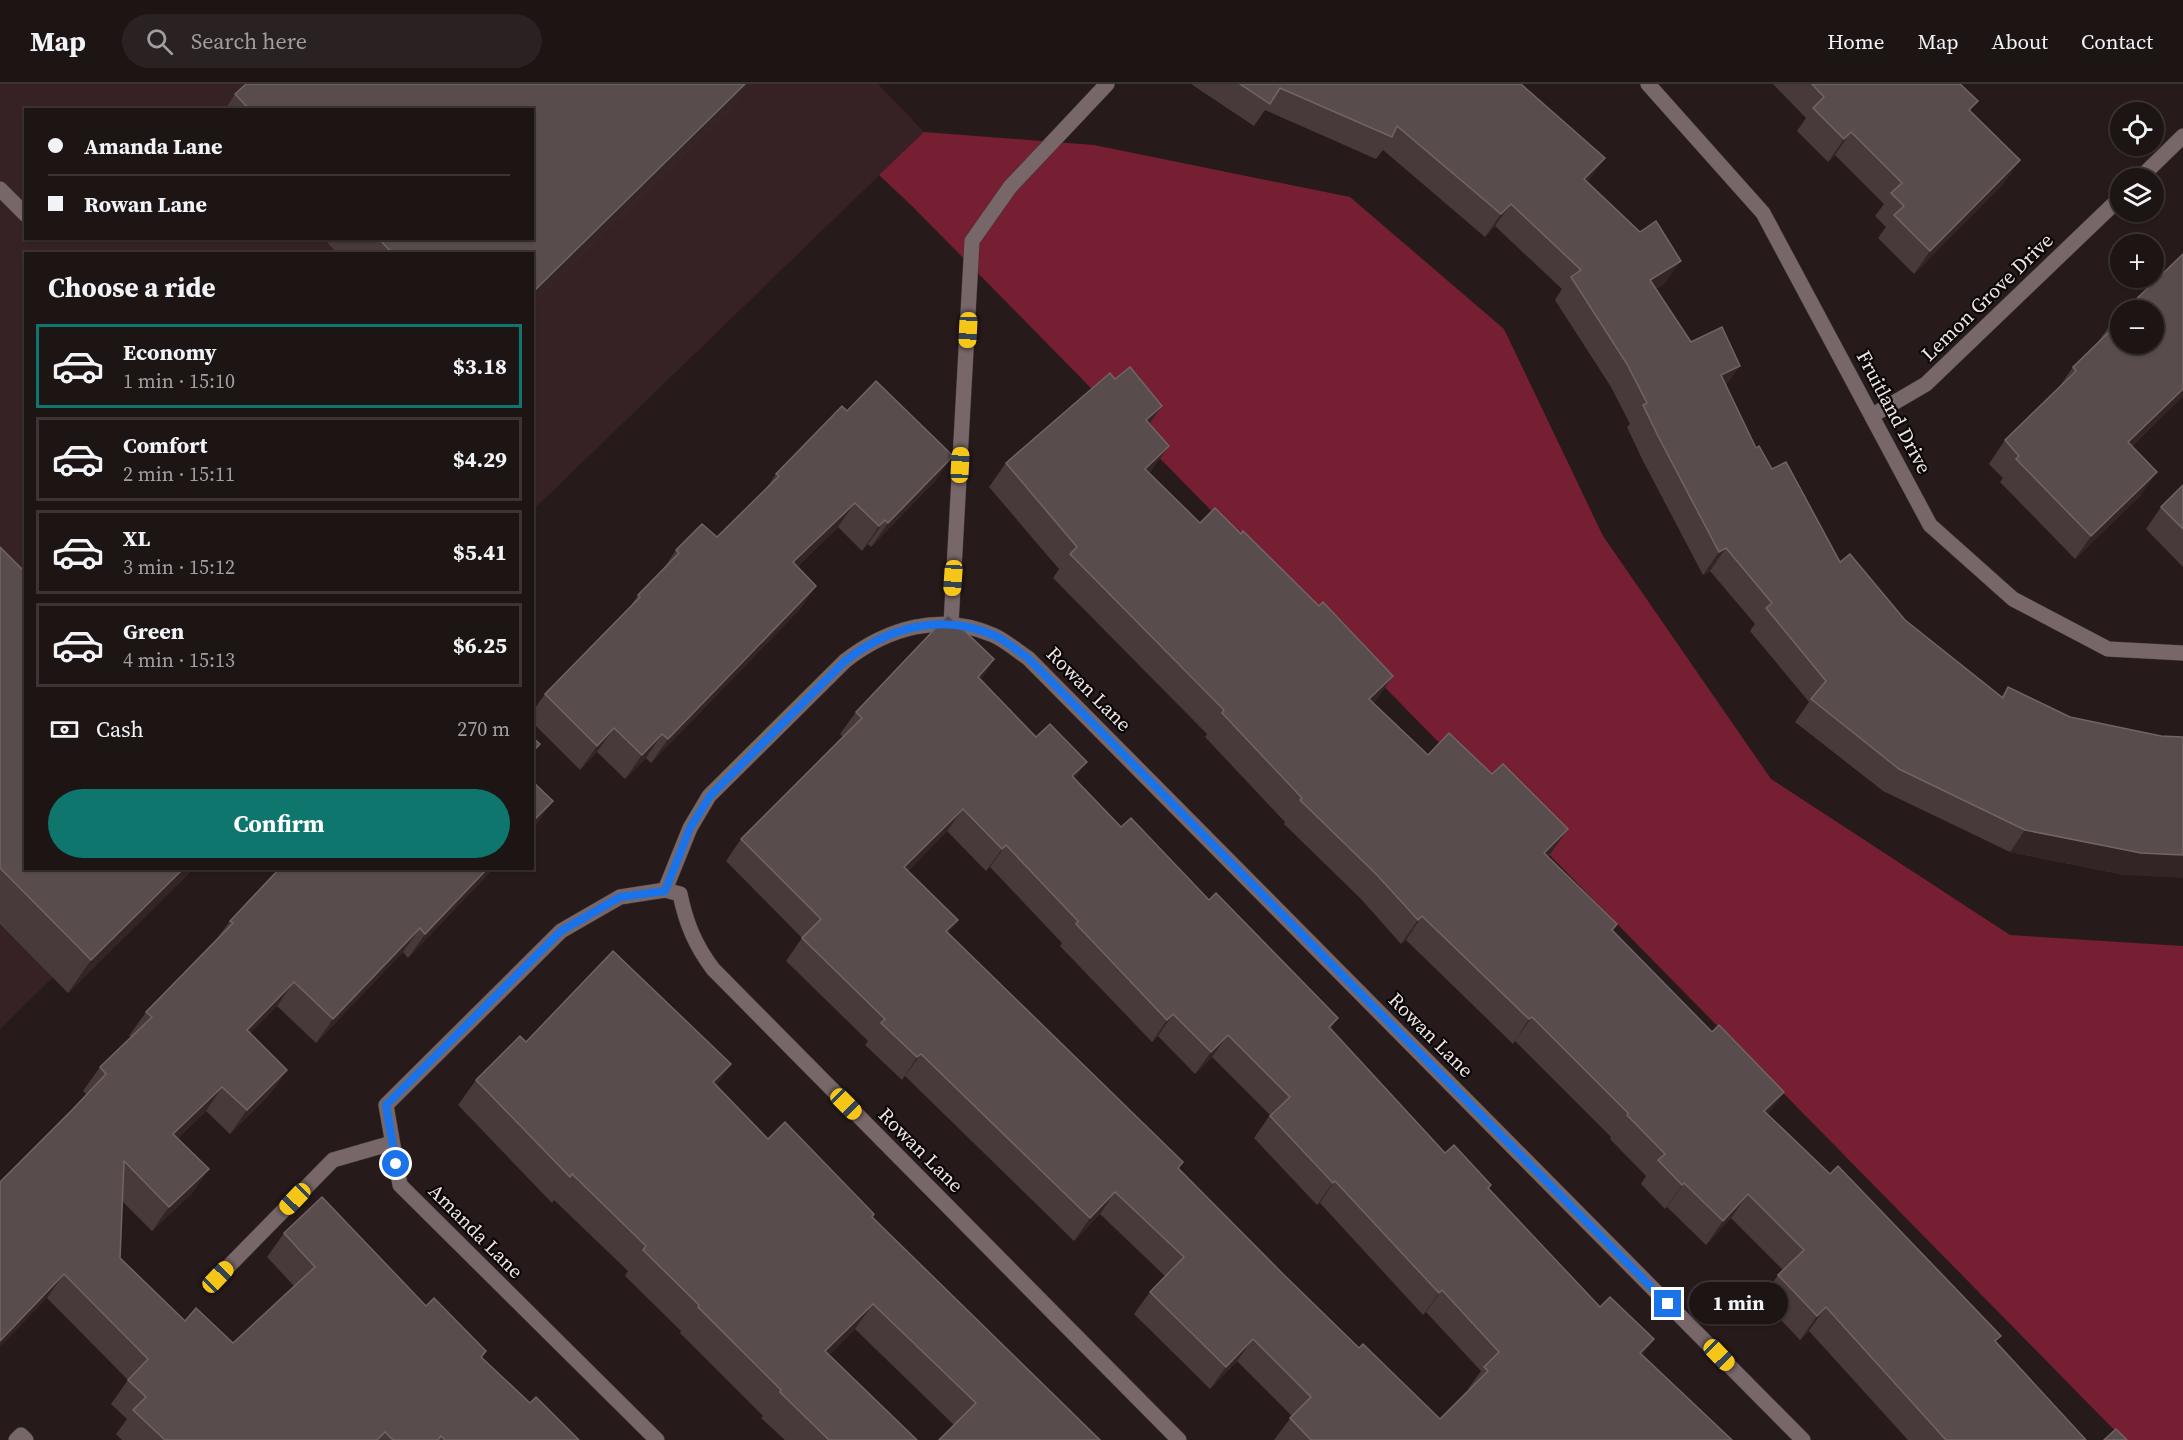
<!DOCTYPE html>
<meta charset="utf-8">
<style>
body{margin:0;font-family:"Source Serif 4",serif;background:#2a2122;color:#f1f3f6;height:100vh;display:flex;flex-direction:column;font-size:22px;white-space:nowrap}
*{box-sizing:border-box;margin:0}
p{font-size:20px;color:#a09ea0}
.icon{flex:none;width:33px;height:33px;fill:none;stroke:currentColor;stroke-width:2;stroke-linecap:round;stroke-linejoin:round}
.map{position:relative;flex:1;overflow:hidden}
.drawer{position:absolute;left:24px;top:168px;width:510px;height:618px;display:flex;flex-direction:column;background:#1d1414;border-radius:0px;box-shadow:0 2px 4px #0004,0 0 0 2px #3b3334}
.drawer>*{flex:none}
.hud{position:absolute;left:24px;top:24px;width:510px;height:132px;border-radius:0px;box-shadow:0 2px 4px #0004,0 0 0 2px #3b3334;display:grid;align-content:center;height:132px;padding:0 24px;background:#1d1414}
.fabs{position:absolute;left:2110px;top:18px;display:grid;gap:12px}
.fabs a{display:grid;place-items:center;width:54px;height:54px;border-radius:50%;background:#1d1414;box-shadow:0 2px 4px #0004,0 0 0 2px #3b3334;font-size:30px}
.end{position:absolute;width:27px;height:27px;margin:-14px;border:8px solid #1a73e8;background:#fff;box-shadow:0 0 0 3px #fff}
.from{border-radius:50%}
.bubble{position:absolute;height:42px;border-radius:21px;background:#1d1414;box-shadow:0 2px 4px #0004,0 0 0 2px #3b3334;font-size:20px;font-weight:700;line-height:42px;text-align:center}
.car{position:absolute;width:18px;height:36px;margin:-18px -9px;border-radius:8px;box-shadow:0 0 4px 2px #0007;background:linear-gradient(#f5c518 24%,#345 0 40%,#f5c518 0 76%,#345 0 86%,#f5c518 0)}
.hud b{display:flex;align-items:center;gap:21px;height:57px;font-size:22px}
.hud b+b{border-top:2px solid #3b3334}
.hud i{width:15px;height:15px;background:#f1f3f6}
ul{padding:0;list-style:none}
li{display:flex;align-items:center;gap:18px;height:84px;margin:0 12px 9px;padding:0 12px;border:3px solid #3b3334;border-radius:0px}
li div{flex:1}
li b{display:block;font-size:22px}
li em{font-style:normal;font-weight:700}
li.on{border-color:#0f766e}
li>.icon{width:54px;height:54px;stroke-width:1.5}
h2{padding:0 24px;font-size:27px;line-height:72px}
.pay{display:flex;align-items:center;gap:15px;height:66px;padding:0 24px;font-size:22px}
.pay p{margin-inline-start:auto}
.primary-button{display:flex;gap:12px;margin-top:auto;padding:12px 24px}
.primary-button a{flex:1;height:69px;border-radius:36px;background:#0f766e;color:#fff;font-size:24px;font-weight:700;line-height:69px;text-align:center}
header{display:flex;align-items:center;gap:36px;box-sizing:border-box;height:84px;padding:0 30px;background:#1d1414;border-bottom:2px solid #3b3334}
header strong{font-size:28px}
nav{display:flex;gap:33px;margin-inline-start:auto;font-size:21px}
.search{width:420px;height:54px;background:#2a2122;display:flex;align-items:center;gap:15px;box-sizing:border-box;padding:0 21px;border-radius:33px;color:#a09ea0;font-size:22px}
.map>svg:first-child{display:block}
.built{fill:#362225;fill-rule:evenodd}
.forest{fill:#761e32}
.lines{fill:none;stroke-linecap:round;stroke-linejoin:round}
.minor-casing{stroke:#403637;stroke-width:16}
.minor{stroke:#776769;stroke-width:15}
.wall{fill:#483a3b;fill-rule:evenodd}
.shaded-wall{fill:#332526}
.building{fill:#594c4d;stroke:#716465;stroke-width:1.5;fill-rule:evenodd}
.route{stroke:#1a73e8;stroke-width:8}
.labels{text-anchor:middle;dominant-baseline:central;stroke-width:4.5;stroke-linejoin:round;paint-order:stroke}
.street-label{font-size:20px;fill:#eee4e5;stroke:#0c0707}
</style>
<header>
<strong>Map</strong>
<div class="search"><svg class="icon" aria-label="search" viewBox="0 0 24 24"><circle cx="10" cy="10" r="6"/><path d="M15 15l6 6"/></svg>Search here</div>
<nav><a>Home</a><a>Map</a><a>About</a><a>Contact</a></nav>
</header>
<div class="map">
<svg width="2183" height="1356" viewBox="0 0 2183 1356">
<rect width="100%" height="100%" fill="#271a1b"/>
<!-- built -->
<path class="built" d="M0,0h878l46,48 -391,378 -1,-256h-506v614l138,1 -164,160zM26,26h506v128h-506z"/>
<!-- forest -->
<path class="forest" d="M924,48l170,13 256,52 154,132 99,207 168,243 239,156 173,11v494h-59l-1211,-1233 -34,-32z"/>
<g class="lines">
<defs>
<g id="minor">
<path d="M1648,0l115,129 167,312 83,74 95,50 75,4"/>
<path d="M2140,94l43,-42"/>
<path d="M0,105l26,26"/>
<path d="M1873,331l53,-31 195,-187"/>
<path d="M951,540l21,-383 38,-54 97,-103"/>
<path d="M665,806l25,-62 19,-32 136,-135c42,-33 96,-49 148,-26 12,5 24,16 35,23l775,782"/>
<path d="M218,1193l115,-117 59,-17"/>
<path d="M16,1356l5,-5 5,5"/>
<path d="M657,1356l-257,-255 -14,-80 175,-174 59,-34 45,-7 15,4c6,29 15,51 33,75l466,471"/>
</g>
</defs>
<!-- minor casing -->
<use href="#minor" class="minor-casing"/>
<!-- minor -->
<use href="#minor" class="minor"/>
</g>
<!-- wall -->
<g class="wall">
<path d="M246,0h502l-18,25 -198,194v-49h-194l-15,-16h209v-128h-307l10,-16z"/>
<path d="M1191,0h330l66,98 78,101 -9,6 35,53 35,44 30,62 84,114 65,58 96,77 7,-10 117,188 -115,-23 -127,-61 -88,-69 14,-20 -59,-71 5,-7 -45,-53 -7,4 -60,-114 -16,-34 3,-3 -19,-37 -56,-87 7,-11 -67,-63 -10,11 -102,-87 -7,9 -111,-49 -11,16z"/>
<path d="M1773,0h187l11,27 49,49 -16,23 -90,91 -36,-36 8,-11 -11,-11 9,-12 -49,-49 -7,7 -31,-31 9,-13z"/>
<path d="M2110,241l73,71 -51,50 9,49 -66,64 -75,-77 3,-4 -14,-14 16,-24 52,-50 16,-23 25,-25z"/>
<path d="M1115,295l34,45 3,46 -3,3 51,50 41,11 152,142 -17,24 -3,3 55,52 64,19 76,55 -17,24 -3,4 69,67 -4,6 155,185 228,227 90,98h-178l-99,-109 -9,9 -39,-41 17,-24 5,-5 -52,-52 -25,27 -39,-38 -2,2 -24,-25 5,-8 -36,-37 1,-2 -96,-96 -2,3 -107,-104 -5,4 -40,-45 -77,-75 1,-2 -80,-85 2,-3 -154,-156 6,-9 -70,-82 17,-24z"/>
<path d="M847,327l89,69 -65,67 -3,-3 -6,7 -24,-24 -41,40 19,19 -17,24 -148,153 -5,-5 -21,21 -28,-27 -17,18 -48,-48v-10l13,-18 85,-87 8,-12 24,-24 14,-21 41,-13 48,-47 11,-16z"/>
<path d="M2183,401v82l-37,-38 15,-22z"/>
<path d="M0,463l26,321h168l-126,125 -68,-69z"/>
<path d="M994,575l-13,20 140,148 88,73 129,118 -8,11 115,124 44,36 111,118 54,32 -12,16 90,85h-458l18,-24 -55,-55 -27,28 -76,-75 16,-22 15,-16 -65,-62 -26,27 -169,-165 -3,4 -37,-35 3,-4 -82,-80 16,-23 -76,-77 15,-22 102,-102 -3,-3 16,-22zM947,747l39,40 4,-4 72,76 -2,3 92,96 6,-6 37,38 17,-17 58,58 -16,23 63,67 3,-2 103,112 3,-3 55,59 -13,18 1,1 -29,29 -81,-71 -77,-75 -104,-104 5,-7 -235,-229 10,-13 -50,-49z"/>
<path d="M280,784h214l-86,90 -5,-6 -87,91 -39,-37 -27,27 37,37 -17,24 -40,40 -24,-23 -28,27 31,31 -17,24 -40,38 -30,-30 -2,57 65,63 48,22 61,-57 -27,-29 17,-24 142,73 60,45 -4,7 48,45 49,37h-457l-6,-6 11,-15 -16,-15 17,-24 -81,-82 26,-189 14,-14 -4,-4 17,-24 31,-30 -2,-1 17,-24 70,-72 14,-19z"/>
<path d="M526,958l205,22 -15,21 52,54 104,79 228,222 -146,-15 -99,-96 -26,26 88,85h-132l-24,-22 2,-2 -83,-83 1,-2 -56,-55 3,-5 -74,-71 -2,3 -94,-98 18,-25z"/>
</g>
<!-- shaded-wall -->
<g class="shaded-wall">
<path d="M745,0h3l-18,25 -198,194v-10z"/>
<path d="M1851,48l-16,23 -7,7 16,-23z"/>
<path d="M1605,74l-16,22 -20,21 15,-22z"/>
<path d="M2020,76l-16,23 -90,91 16,-23z"/>
<path d="M1511,120l-16,22 -10,11 16,-23z"/>
<path d="M1681,177l-16,22 -31,20 16,-23z"/>
<path d="M1740,282l-16,22 -3,-13z"/>
<path d="M2183,305v7l-71,69 16,-23z"/>
<path d="M1162,322l-17,24 1,-10z"/>
<path d="M1169,362l-17,24 -24,23 17,-24z"/>
<path d="M953,372l-17,24 -65,67 17,-24z"/>
<path d="M2157,388l-16,23 -66,64 16,-23z"/>
<path d="M855,419l-17,24 -62,60 17,-25z"/>
<path d="M885,436l-17,24 -6,7 17,-25z"/>
<path d="M1726,464l-16,23 -7,4 16,-23z"/>
<path d="M816,502l-17,24 -148,153 17,-24z"/>
<path d="M994,575l-15,23 -1,-5z"/>
<path d="M1393,592l-17,24 -24,23 17,-24z"/>
<path d="M614,644l-17,24 -17,18 17,-24z"/>
<path d="M662,650l-16,24 -21,21 17,-24z"/>
<path d="M1087,678l-16,22 1,-8z"/>
<path d="M553,717l-17,24 -4,4v-7z"/>
<path d="M963,725l-16,22 -58,59 15,-23z"/>
<path d="M1568,745l-17,24 -24,24 17,-24z"/>
<path d="M2025,746l158,25v23l-58,-3 -115,-23z"/>
<path d="M1006,761l-16,22 -4,4 16,-22z"/>
<path d="M184,784h10l-126,125 23,-33z"/>
<path d="M488,784h6l-86,90 17,-24z"/>
<path d="M1422,832l-16,24 -5,4 17,-24z"/>
<path d="M958,836l-16,22 4,-11z"/>
<path d="M420,844l-17,24 -87,91 17,-24z"/>
<path d="M294,898l-17,24 -47,48 17,-24z"/>
<path d="M1173,930l-15,22 -6,6 15,-22z"/>
<path d="M1532,933l-17,24 -2,3 16,-25z"/>
<path d="M1228,951l-16,22 -17,17 16,-22z"/>
<path d="M921,970l-16,22 -3,4 15,-23z"/>
<path d="M731,980l-18,26v-8z"/>
<path d="M287,986l-17,24 -40,40 17,-24z"/>
<path d="M222,1003l-16,24 -49,47 16,-24z"/>
<path d="M1784,1008l-17,24 -3,-5z"/>
<path d="M209,1085l-17,24 -40,38 17,-24z"/>
<path d="M1335,1097l-15,22 -3,2 16,-22z"/>
<path d="M1684,1099l-17,24 -2,2 17,-24z"/>
<path d="M1115,1108l-15,22 -26,27 16,-23z"/>
<path d="M1748,1110l-17,24 -25,27 17,-24z"/>
<path d="M64,1190l-17,24 -47,49v-6z"/>
<path d="M1442,1206l-16,22 -3,3 16,-22z"/>
<path d="M873,1220l-18,25 -48,48 18,-26z"/>
<path d="M1826,1223l-17,24 -9,9 17,-24z"/>
<path d="M1253,1255l-16,22 -27,28 16,-22z"/>
<path d="M1654,1255l-16,22 2,-8z"/>
</g>
<!-- building -->
<g class="building">
<path d="M246,0h499l-213,209v-39h-139l-15,-16h154v-128h-282l-15,-16z"/>
<path d="M1240,0h281l84,74 -21,21 56,53 16,-11 25,40 -31,19 41,62 31,-15 18,39 -19,9 35,73 3,-2 13,23 14,-7 54,100 10,-8 55,66 98,78 5,-11 62,30 91,19 22,1v118l-42,-2 -116,-23 -126,-61 -88,-70 15,-18 -60,-73 6,-5 -46,-55 -7,4 -60,-114 -16,-33 4,-2 -20,-39 -56,-87 10,-7 -70,-66 -10,10 -104,-88 -5,11 -112,-49 -10,16z"/>
<path d="M1812,0h148l18,17 -9,9 51,50 -90,91 -36,-36 10,-9 -13,-13 11,-10 -51,-51 -7,7 -31,-31 11,-11z"/>
<path d="M2183,170v135l-55,53 29,30 -66,64 -75,-77 3,-3 -14,-16 71,-69 -3,-4 40,-39 -3,-3 11,-11v30h33v-34h-29z"/>
<path d="M1130,283l32,39 -16,14 23,26 -24,23 55,54 15,-15 26,26 2,-3 76,75 4,-4 70,74 -24,23 59,56 21,-22 43,41 11,-10 65,65 -24,24 73,71 -5,6 100,102 7,-7 65,67 -20,19 66,63 8,-8 163,170 -6,5 91,99h-140l-120,-133 -9,9 -39,-41 26,-25 -56,-56 -25,27 -39,-38 -2,2 -24,-25 7,-6 -38,-39 1,-2 -96,-96 -3,2 -107,-103 -4,4 -41,-45 -77,-75 2,-2 -80,-85 2,-3 -154,-156 7,-7 -71,-84 104,-90 5,6z"/>
<path d="M876,297l77,75 -65,67 -3,-3 -6,6 -24,-23 -62,59 23,24 -148,153 -6,-5 -20,21 -28,-27 -17,18 -52,-52 95,-97 -2,-2 41,-42 -3,-3 26,-26 15,13 62,-61 -3,-2 66,-68 5,5z"/>
<path d="M2183,401v44l-22,-22z"/>
<path d="M0,463l26,26v295h158l-93,92 -91,-92z"/>
<path d="M948,531l46,44 -16,18 58,60 14,-13 37,38 -15,14 49,51 10,-9 78,82 7,-7 122,125 -9,9 116,126 9,-8 37,40 -3,3 112,119 10,-10 44,42 -14,14 92,87h-421l-21,-22 21,-21 -58,-58 -27,28 -76,-75 34,-35 -69,-65 -25,26 -169,-164 -4,3 -36,-34 4,-4 -83,-81 19,-19 -80,-80 121,-121 -6,-6zM963,725l39,40 4,-4 72,76 -2,3 91,96 6,-6 38,38 17,-17 62,62 -20,19 63,67 2,-2 104,112 3,-3 57,62 -15,15 4,4 -48,48 -77,-75 -4,4 -77,-75 -104,-105 5,-6 -237,-231 12,-11 -54,-53z"/>
<path d="M532,653l8,7 -8,8z"/>
<path d="M532,697l21,20 -21,21z"/>
<path d="M280,784h208l-63,66 -5,-6 -87,91 -39,-37 -47,48 40,40 -40,40 -25,-23 -49,47 36,35 -40,38 -45,-46 -4,97 65,63 11,-13 37,35 82,-76 -31,-34 38,-36 104,109 8,-8 52,53 -5,6 49,46 6,-6 43,43h-134l-4,-4 -3,4h-45l-8,-8 -8,8h-212l-32,-30 13,-13 -18,-17 20,-21 -84,-85 -64,67v-159l73,-73 33,-35 -6,-7 52,-50 -6,-5 87,-89 -3,-2z"/>
<path d="M613,867l118,113 -18,18 55,57 17,-17 89,92 -2,3 228,223h-161l37,-37 -103,-99 -48,47 92,89h-88l-49,-48 1,-2 -83,-83 1,-2 -56,-55 3,-4 -74,-72 -2,3 -94,-97 44,-44 6,6z"/>
<path d="M2116,1345l11,11h-23z"/>
</g>
<g class="lines">
<!-- route -->
<path class="route" d="M396,1080l-10,-59 175,-174 59,-34 45,-6 25,-63 20,-32 135,-135c42,-33 96,-49 148,-26 13,5 24,16 35,23l640,646"/>
</g>
<g class="labels">
<!-- street labels -->
<g class="street-label">
<text transform="translate(1987 213) rotate(-44)">Lemon Grove Drive</text>
<text transform="translate(1894 328) rotate(62)">Fruitland Drive</text>
<text transform="translate(1089 605) rotate(45)">Rowan Lane</text>
<text transform="translate(1431 951) rotate(45)">Rowan Lane</text>
<text transform="translate(921 1066) rotate(45)">Rowan Lane</text>
<text transform="translate(476 1147) rotate(45)">Amanda Lane</text>
</g>
</g>
</svg>
<div class="fabs">
<a><svg class="icon" aria-label="locate" viewBox="0 0 24 24"><circle cx="12" cy="12" r="6"/><path d="M12 2v4M12 18v4M2 12h4M18 12h4"/></svg></a>
<a><svg class="icon" aria-label="layers" viewBox="0 0 24 24"><path d="M12 4l9 5-9 5-9-5zM3 14l9 5 9-5"/></svg></a>
<a>+</a>
<a>−</a>
</div>
<i class="end from" style="left:396px;top:1080px"></i>
<i class="end" style="left:1668px;top:1220px"></i>
<div class="bubble" style="left:1689px;top:1198px;width:99px">1 min</div>
<i class="car" style="left:968px;top:246px;rotate:183deg"></i>
<i class="car" style="left:960px;top:381px;rotate:3deg"></i>
<i class="car" style="left:953px;top:494px;rotate:184deg"></i>
<i class="car" style="left:846px;top:1020px;rotate:135deg"></i>
<i class="car" style="left:295px;top:1115px;rotate:224deg"></i>
<i class="car" style="left:218px;top:1193px;rotate:44deg"></i>
<i class="car" style="left:1719px;top:1271px;rotate:136deg"></i>
<div class="hud">
<b><i class="from"></i>Amanda Lane</b>
<b><i></i>Rowan Lane</b>
</div>
<section class="drawer">
<h2>Choose a ride</h2>
<ul>
<li class="on"><svg class="icon" aria-label="car" viewBox="0 0 24 24"><path d="M5 17H2v-5l4-1 3-4h7l3 4 3 1v5h-3M9 17h6M6 11h13"/><circle cx="7" cy="17" r="2"/><circle cx="17" cy="17" r="2"/></svg><div><b>Economy</b><p>1 min · 15:10</p></div><em>$3.18</em></li>
<li><svg class="icon" aria-label="car" viewBox="0 0 24 24"><path d="M5 17H2v-5l4-1 3-4h7l3 4 3 1v5h-3M9 17h6M6 11h13"/><circle cx="7" cy="17" r="2"/><circle cx="17" cy="17" r="2"/></svg><div><b>Comfort</b><p>2 min · 15:11</p></div><em>$4.29</em></li>
<li><svg class="icon" aria-label="car" viewBox="0 0 24 24"><path d="M5 17H2v-5l4-1 3-4h7l3 4 3 1v5h-3M9 17h6M6 11h13"/><circle cx="7" cy="17" r="2"/><circle cx="17" cy="17" r="2"/></svg><div><b>XL</b><p>3 min · 15:12</p></div><em>$5.41</em></li>
<li><svg class="icon" aria-label="car" viewBox="0 0 24 24"><path d="M5 17H2v-5l4-1 3-4h7l3 4 3 1v5h-3M9 17h6M6 11h13"/><circle cx="7" cy="17" r="2"/><circle cx="17" cy="17" r="2"/></svg><div><b>Green</b><p>4 min · 15:13</p></div><em>$6.25</em></li>
</ul>
<div class="pay"><svg class="icon" aria-label="cash" viewBox="0 0 24 24"><path d="M3 7h18v10H3z"/><circle cx="12" cy="12" r="2"/></svg>Cash<p>270 m</p></div>
<div class="primary-button"><a>Confirm</a></div>
</section>
</div>
